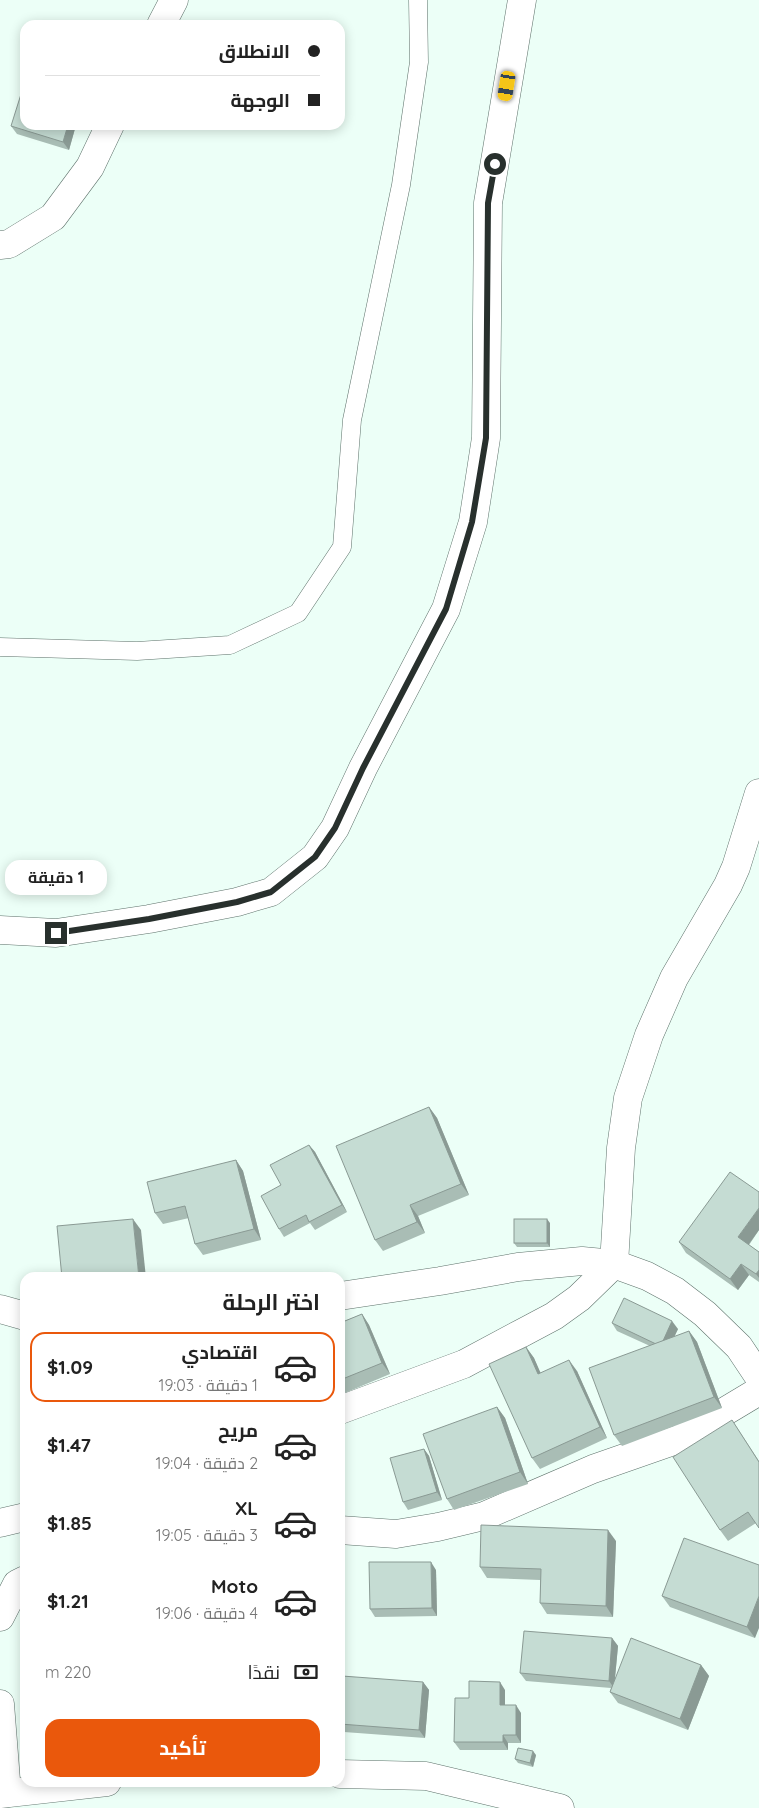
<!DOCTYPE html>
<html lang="ar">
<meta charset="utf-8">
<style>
body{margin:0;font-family:Quicksand,Cairo,sans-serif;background:#f6f6f6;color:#222;direction:rtl;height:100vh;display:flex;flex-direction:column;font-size:19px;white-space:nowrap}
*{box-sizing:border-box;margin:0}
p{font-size:16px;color:#767676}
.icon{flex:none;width:28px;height:28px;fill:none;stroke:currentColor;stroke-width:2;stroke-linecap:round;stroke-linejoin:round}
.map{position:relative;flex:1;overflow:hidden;direction:ltr}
.panel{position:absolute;left:20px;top:1272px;width:325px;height:515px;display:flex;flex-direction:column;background:#fff;border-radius:15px;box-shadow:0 2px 12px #0003;direction:rtl}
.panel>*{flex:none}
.banner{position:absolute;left:20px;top:20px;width:325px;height:110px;border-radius:15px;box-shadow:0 2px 12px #0003;direction:rtl;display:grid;align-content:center;height:110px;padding:0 25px;background:#fff}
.end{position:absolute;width:22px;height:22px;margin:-11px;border:6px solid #28302d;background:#fff;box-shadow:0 0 0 2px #fff}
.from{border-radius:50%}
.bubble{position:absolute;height:35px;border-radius:15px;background:#fff;box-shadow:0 2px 12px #0003;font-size:16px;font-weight:700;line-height:35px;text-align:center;direction:rtl}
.car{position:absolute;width:15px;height:30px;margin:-15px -8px;border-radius:6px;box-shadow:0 0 4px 1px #0007;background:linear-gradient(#f5c518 24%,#345 0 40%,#f5c518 0 76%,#345 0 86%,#f5c518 0)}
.banner b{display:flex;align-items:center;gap:18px;height:48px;font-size:19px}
.banner b+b{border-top:1px solid #e0e0e0}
.banner i{width:12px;height:12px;background:#222}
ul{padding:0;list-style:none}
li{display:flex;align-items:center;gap:15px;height:70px;margin:0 10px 8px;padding:0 15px;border:2px solid transparent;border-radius:15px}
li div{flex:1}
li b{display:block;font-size:19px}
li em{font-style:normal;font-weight:700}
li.on{border-color:#ea580c}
li>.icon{width:45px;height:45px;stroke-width:1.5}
h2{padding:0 25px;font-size:22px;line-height:60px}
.pay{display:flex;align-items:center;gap:12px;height:55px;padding:0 25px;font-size:19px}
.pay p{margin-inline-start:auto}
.action{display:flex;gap:10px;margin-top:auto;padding:10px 25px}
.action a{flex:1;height:58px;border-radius:15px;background:#ea580c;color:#fff;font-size:20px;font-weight:700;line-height:58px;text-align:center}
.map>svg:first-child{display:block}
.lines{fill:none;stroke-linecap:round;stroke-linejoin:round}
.service-casing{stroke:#5e726b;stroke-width:19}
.minor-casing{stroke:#5e726b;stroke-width:29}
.service{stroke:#fff;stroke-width:18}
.minor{stroke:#fff;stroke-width:28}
.wall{fill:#a9bdb5}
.shaded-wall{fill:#8a9a94}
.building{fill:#c5dcd3;stroke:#8a9a94}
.route{stroke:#28302d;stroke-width:6}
</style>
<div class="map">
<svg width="759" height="1808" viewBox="0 0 759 1808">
<rect width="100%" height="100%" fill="#ecfff7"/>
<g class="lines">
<defs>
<path id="service" d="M0,647l137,4 93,-6 68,-32 44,-66 10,-127 49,-235 18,-123 -1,-62"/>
<g id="minor">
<path d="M161,25l13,-25"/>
<path d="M0,245l9,-1 44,-27 37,-50 20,-42"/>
<path d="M0,930l56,3 93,-14 88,-17 34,-10 44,-35 20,-29 28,-60 83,-159 27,-87 13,-84 2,-235 34,-203"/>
<path d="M340,1296l100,-15 78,-14 64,-6 32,3 33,12 28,15 30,23 34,33 20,30"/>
<path d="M0,1309l25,7"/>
<path d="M340,1410l124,-46 58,-31 32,-17 25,-18 35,-34 7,-116 7,-50 21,-63 25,-57 54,-93 8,-18 23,-74"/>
<path d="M0,1523l25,-6"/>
<path d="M340,1530l56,4 42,-7 46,-11 109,-47 86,-30 80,-48"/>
<path d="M0,1617l17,-33 8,-4"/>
<path d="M0,1704l7,89"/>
<path d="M340,1774l86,2 134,32"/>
<path d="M0,1794l107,-12"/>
</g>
</defs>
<!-- service casing -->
<use href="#service" class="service-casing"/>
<!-- minor casing -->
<use href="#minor" class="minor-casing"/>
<!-- service -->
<use href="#service" class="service"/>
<!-- minor -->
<use href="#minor" class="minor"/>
</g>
<!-- wall -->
<g class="wall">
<path d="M25,125h51l-7,25 -52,-16 -6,-8z"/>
<path d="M429,1107l8,11 32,77 -51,21 7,17 -42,18 -8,-11z"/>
<path d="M309,1145l6,7 32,60 -32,18 -5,-7 -26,14 -5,-8 2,-44z"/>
<path d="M236,1160l7,11 18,69 -58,15 -8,-11 -6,-26 -26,6 -8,-11z"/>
<path d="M550,1223v24h-33l-3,-4z"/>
<path d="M759,1230l-10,15 10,7v30l-10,-7 -11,15 -52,-37 -7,-11z"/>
<path d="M362,1314l7,11 21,49 -50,21v-72z"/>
<path d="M612,1323l66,6 -4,8 15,-6 8,11 25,66 -100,38 -8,-11 36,-89 -33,-15z"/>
<path d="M526,1347l8,11 6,15 37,-2 30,67 -67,31 -8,-11z"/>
<path d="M497,1407l8,11 23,66 -74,26 -7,-11z"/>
<path d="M732,1420l27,41v67l-3,-5 -28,18 -8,-11z"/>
<path d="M424,1449l5,7 13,44 -34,10 -5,-8z"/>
<path d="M616,1541l-3,76 -66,-3 -7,-11v-23l-53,-2 -7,-11z"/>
<path d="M759,1565l-4,73 -85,-31 -8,-11z"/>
<path d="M436,1570l1,46 -62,1 -5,-8z"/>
<path d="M612,1638l6,8 -3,32 86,-13 8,11 -21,54 -70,-27 -8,-11 1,-4 -85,-7 -6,-8z"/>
<path d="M423,1682l6,8 -4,48 -81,-6 -4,-5v-27z"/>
<path d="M505,1690v15l16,8v30h-13v7h-48l-6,-8 15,-44z"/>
<path d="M536,1755l-3,12 -15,-4 -3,-4z"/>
</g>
<!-- shaded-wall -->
<g class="shaded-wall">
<path d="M68,125h8l-7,25 -6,-8z"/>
<path d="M429,1107l8,11 32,77 -8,-11z"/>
<path d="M309,1145l6,7 32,60 -5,-7z"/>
<path d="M236,1160l7,11 18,69 -7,-11z"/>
<path d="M410,1205l8,11 7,17 -8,-11z"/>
<path d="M759,1208v22l-13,18 -8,-11z"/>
<path d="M133,1219l8,11 5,48h-7z"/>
<path d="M547,1219l3,4v24l-3,-4z"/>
<path d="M741,1264l8,11 -11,15 -8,-11z"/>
<path d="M759,1270v8l-3,-4z"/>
<path d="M362,1314l7,11 21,49 -8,-11z"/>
<path d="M672,1321l6,8 -12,25 -6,-8z"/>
<path d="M689,1331l8,11 25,66 -8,-11z"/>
<path d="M526,1347l8,11 12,27 -8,-11z"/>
<path d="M569,1360l8,11 30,67 -7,-11z"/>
<path d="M497,1407l8,11 23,66 -8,-12z"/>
<path d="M424,1449l5,7 13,44 -5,-8z"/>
<path d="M608,1530l8,11 -3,76 -7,-11z"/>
<path d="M431,1562l5,8 1,46 -5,-8z"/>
<path d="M759,1596v32l-4,10 -8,-11z"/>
<path d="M612,1638l6,8 -4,42 -5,-7z"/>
<path d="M701,1665l8,11 -21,54 -8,-11z"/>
<path d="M423,1682l6,8 -4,48 -6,-8z"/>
<path d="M500,1682l5,8v23l-5,-8z"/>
<path d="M516,1705l5,8v30l-5,-8z"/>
<path d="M503,1735l5,8v7l-5,-8z"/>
<path d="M533,1751l3,4 -3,12 -3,-4z"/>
</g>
<!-- building -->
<g class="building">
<path d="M22,91l3,1v33h43l-5,17 -52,-16z"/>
<path d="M429,1107l32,77 -51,21 7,17 -42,18 -39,-94z"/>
<path d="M309,1145l33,60 -33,17 -3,-7 -27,14 -18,-33 20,-11 -11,-20z"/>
<path d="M236,1160l18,69 -59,15 -10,-38 -30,7 -8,-31z"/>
<path d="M730,1172l29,20v16l-21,29 21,15v18l-3,4 -15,-10 -11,15 -51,-37z"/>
<path d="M133,1219l6,59h-77l-5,-52z"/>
<rect x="514" y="1219" width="33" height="24"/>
<path d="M624,1298l48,23 -9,20 -7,3 -44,-21z"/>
<path d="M362,1314l20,49 -42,17v-57z"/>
<path d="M689,1331l25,66 -100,38 -25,-67z"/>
<path d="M526,1347l12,27 31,-14 31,67 -68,31 -43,-94z"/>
<path d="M497,1407l23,65 -73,27 -24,-65z"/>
<path d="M732,1420l27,42v66l-11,-16 -28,18 -47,-73z"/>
<path d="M424,1449l13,43 -34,10 -13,-44z"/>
<path d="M481,1525l127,5 -2,76 -66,-3 1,-34 -61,-2z"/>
<path d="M684,1538l75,27v31l-12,31 -85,-31z"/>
<path d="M369,1562h62l1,46 -62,1z"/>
<path d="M524,1631l88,7 -3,43 -89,-8z"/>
<path d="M631,1638l70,27 -21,54 -70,-27z"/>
<path d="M342,1676l81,6 -4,48 -79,-6v-24z"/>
<path d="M469,1681l31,1v23h16v30h-13v7h-49l1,-44h14z"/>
<path d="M518,1748l15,3 -3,12 -15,-4z"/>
</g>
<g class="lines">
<!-- route -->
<path class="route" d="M56,933l93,-14 88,-17 34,-10 44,-35 20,-29 28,-60 83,-159 26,-87 14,-84 2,-235 7,-39"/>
</g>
</svg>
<i class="end from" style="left:495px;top:164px"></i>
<i class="end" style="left:56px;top:933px"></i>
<div class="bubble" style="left:5px;top:860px;width:102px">1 دقيقة</div>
<i class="car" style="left:507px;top:86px;rotate:189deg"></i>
<div class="banner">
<b><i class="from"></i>الانطلاق</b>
<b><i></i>الوجهة</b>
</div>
<section class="panel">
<h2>اختر الرحلة</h2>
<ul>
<li class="on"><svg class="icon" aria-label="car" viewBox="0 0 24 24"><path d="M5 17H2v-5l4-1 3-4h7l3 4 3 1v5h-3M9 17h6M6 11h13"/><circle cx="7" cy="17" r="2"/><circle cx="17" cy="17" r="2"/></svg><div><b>اقتصادي</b><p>1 دقيقة · 19:03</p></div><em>$1.09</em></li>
<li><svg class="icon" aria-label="car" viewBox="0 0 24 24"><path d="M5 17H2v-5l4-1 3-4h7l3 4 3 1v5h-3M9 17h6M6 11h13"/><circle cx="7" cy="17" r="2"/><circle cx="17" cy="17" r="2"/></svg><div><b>مريح</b><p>2 دقيقة · 19:04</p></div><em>$1.47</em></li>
<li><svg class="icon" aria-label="car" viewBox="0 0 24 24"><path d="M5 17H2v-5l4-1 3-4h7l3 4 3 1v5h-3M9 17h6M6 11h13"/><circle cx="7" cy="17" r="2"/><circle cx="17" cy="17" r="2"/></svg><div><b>XL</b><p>3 دقيقة · 19:05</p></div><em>$1.85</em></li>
<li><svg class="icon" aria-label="car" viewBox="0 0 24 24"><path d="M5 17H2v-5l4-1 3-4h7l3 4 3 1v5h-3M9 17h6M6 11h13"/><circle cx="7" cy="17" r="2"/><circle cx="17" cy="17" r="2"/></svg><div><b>Moto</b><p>4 دقيقة · 19:06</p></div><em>$1.21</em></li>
</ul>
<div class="pay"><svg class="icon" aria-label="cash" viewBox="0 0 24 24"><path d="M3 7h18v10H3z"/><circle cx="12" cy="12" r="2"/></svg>نقدًا<p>220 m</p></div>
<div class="action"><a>تأكيد</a></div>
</section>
</div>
